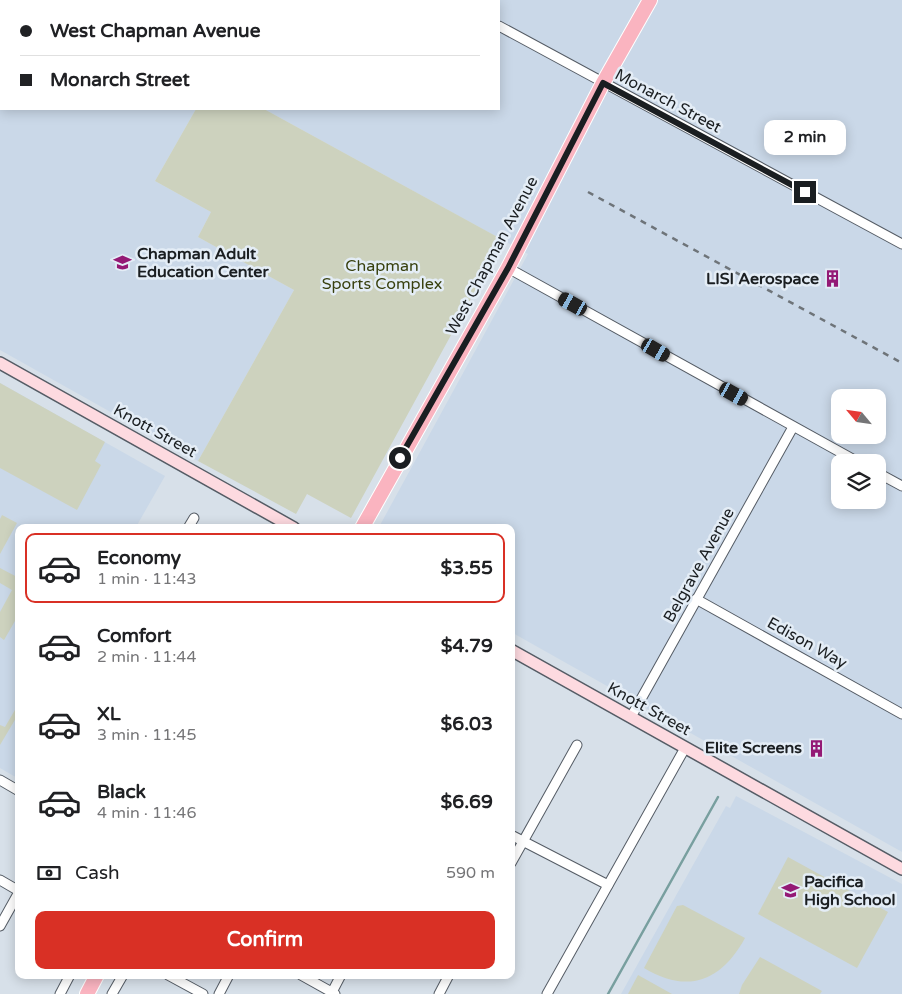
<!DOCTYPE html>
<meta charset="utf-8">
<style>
body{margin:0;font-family:"Varela Round",sans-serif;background:#f6f6f6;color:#202124;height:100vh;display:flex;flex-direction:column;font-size:19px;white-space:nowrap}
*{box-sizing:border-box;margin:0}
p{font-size:16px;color:#757577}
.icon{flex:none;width:28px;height:28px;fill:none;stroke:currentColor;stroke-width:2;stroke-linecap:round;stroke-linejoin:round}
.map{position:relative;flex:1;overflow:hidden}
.sheet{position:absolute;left:15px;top:524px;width:500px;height:455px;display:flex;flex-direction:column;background:#fff;border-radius:10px;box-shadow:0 2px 12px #0003}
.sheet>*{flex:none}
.top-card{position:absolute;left:0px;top:0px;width:500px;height:110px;box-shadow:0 2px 12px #0003;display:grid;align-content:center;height:110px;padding:0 20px;background:#fff}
.needle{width:32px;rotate:299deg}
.controls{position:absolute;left:831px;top:389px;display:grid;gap:10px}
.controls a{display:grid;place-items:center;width:55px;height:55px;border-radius:10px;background:#fff;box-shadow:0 2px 12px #0003;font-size:25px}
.end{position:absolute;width:22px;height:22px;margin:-11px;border:6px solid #1a1e21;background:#fff;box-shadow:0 0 0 2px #fff}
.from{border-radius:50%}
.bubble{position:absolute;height:35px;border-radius:10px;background:#fff;box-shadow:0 2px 12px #0003;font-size:16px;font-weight:700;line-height:35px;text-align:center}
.car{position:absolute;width:15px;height:30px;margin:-15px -8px;border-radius:6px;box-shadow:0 0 4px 1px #0007;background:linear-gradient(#222 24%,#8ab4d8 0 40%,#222 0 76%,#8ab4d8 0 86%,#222 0)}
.top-card b{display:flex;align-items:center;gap:18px;height:48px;font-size:19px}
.top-card b+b{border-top:1px solid #e0e0e0}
.top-card i{width:12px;height:12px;background:#202124}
ul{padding:9px 0 0;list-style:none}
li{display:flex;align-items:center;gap:15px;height:70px;margin:0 10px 8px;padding:0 10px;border:2px solid transparent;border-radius:10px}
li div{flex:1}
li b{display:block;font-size:19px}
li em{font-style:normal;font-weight:700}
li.on{border-color:#d93025}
li>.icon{width:45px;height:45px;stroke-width:1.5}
.pay{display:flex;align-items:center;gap:12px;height:55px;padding:0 20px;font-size:19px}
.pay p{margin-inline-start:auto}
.action{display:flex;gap:10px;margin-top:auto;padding:10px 20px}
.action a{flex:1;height:58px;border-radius:10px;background:#d93025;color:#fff;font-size:20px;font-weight:700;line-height:58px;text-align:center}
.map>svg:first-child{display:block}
.built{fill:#cad8e8;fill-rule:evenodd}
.green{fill:#cdd2be}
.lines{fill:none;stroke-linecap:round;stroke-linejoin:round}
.stream{stroke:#789f9f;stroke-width:2.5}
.street-casing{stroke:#555c65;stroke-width:11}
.secondary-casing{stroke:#555c65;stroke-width:14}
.primary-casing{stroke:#fff;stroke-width:16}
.street{stroke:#fff;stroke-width:9}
.secondary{stroke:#fddae0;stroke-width:11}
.primary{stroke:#fab4c0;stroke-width:14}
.rail{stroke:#6e7479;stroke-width:2.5;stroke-dasharray:6 6;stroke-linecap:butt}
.route{stroke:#1a1e21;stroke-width:6}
.labels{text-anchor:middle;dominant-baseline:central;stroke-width:5;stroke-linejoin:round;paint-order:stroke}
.street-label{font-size:16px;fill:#1a1e21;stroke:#e4edf6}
.poi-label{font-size:16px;font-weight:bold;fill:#1a1e21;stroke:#e4edf6;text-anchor:start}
.park-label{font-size:16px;fill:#38400e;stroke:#e4edf6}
</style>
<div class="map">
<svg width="902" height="994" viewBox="0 0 902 994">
<rect width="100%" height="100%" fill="#d7e0e9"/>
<!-- built -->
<g class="built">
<path d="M0,0h902v852l-391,-220v-104l-132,-1 149,-273 -264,-145h235v-108h-498v108h195l-41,72 56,31 -13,25 96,53 -96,171 -198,-111zM840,398h38v37h-38zM840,462h38v38h-38z"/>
<path d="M0,383l165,93 -29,51 -117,1v251l-19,-11z"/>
<path d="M736,796l166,88v110h-281l105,-188 4,2z"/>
</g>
<!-- green -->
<g class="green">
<path d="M196,109h68l239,131 -152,278 -44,-24 -11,20 -98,-53 96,-171 -96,-53 13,-25 -56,-31z"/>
<path d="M0,383l105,59 -10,19 6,4 -24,45 -77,-42z"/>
<path d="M2,515l15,8 -17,31v-35z"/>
<path d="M0,568l19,10v36l-15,26 -4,-3v-25l12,-22 -12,-7z"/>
<path d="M19,703v10l-19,32v-20l5,2z"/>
<path d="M788,857l100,55 -31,56 -99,-54z"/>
<path d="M683,905l62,33c-24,44 -58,56 -101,30l33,-62z"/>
<path d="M760,957l62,34 -2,3h-81l3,-9z"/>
<path d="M638,975l34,19h-44z"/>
</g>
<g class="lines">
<!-- stream -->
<path class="stream" d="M608,994l110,-197"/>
<defs>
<g id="street">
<path d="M437,0l3,1"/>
<path d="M169,1l1,-1"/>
<path d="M0,6l1,1"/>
<path d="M499,26l403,218"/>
<path d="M508,268l350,194"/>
<path d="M878,473l24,13"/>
<path d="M188,528l6,-10"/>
<path d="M696,599l206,115"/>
<path d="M631,717l162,-290"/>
<path d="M0,780l19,11"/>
<path d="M511,835l97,50"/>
<path d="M511,863l66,-118"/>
<path d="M0,880l19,11"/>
<path d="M0,926l19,-34"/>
<path d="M168,975l35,19"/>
<path d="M301,975l34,19"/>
<path d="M60,994l10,-19"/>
<path d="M112,994l11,-19"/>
<path d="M219,994l10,-19"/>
<path d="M331,994l10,-19"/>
<path d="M439,994l10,-19"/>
<path d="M547,994l138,-246"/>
</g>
<g id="secondary">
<path d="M0,363l294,165"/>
<path d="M511,650l391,219"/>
</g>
<g id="primary">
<path d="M362,528l146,-260 95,-185 47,-83"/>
<path d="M87,994l10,-19"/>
</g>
</defs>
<!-- street casing -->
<use href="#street" class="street-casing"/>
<!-- secondary casing -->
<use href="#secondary" class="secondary-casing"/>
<!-- primary casing -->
<use href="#primary" class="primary-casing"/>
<!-- street -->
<use href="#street" class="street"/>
<!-- secondary -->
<use href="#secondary" class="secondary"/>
<!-- primary -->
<use href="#primary" class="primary"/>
<!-- rail -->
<path class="rail" d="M588,192l314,171"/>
</g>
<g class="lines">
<!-- route -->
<path class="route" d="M400,458l108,-190 95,-185 202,109"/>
</g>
<!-- icons -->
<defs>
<symbol id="school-bare" viewBox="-9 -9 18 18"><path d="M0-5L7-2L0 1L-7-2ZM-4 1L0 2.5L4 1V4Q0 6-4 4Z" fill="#941975" stroke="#e4edf6" stroke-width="2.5" paint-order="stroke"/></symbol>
<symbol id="building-bare" viewBox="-9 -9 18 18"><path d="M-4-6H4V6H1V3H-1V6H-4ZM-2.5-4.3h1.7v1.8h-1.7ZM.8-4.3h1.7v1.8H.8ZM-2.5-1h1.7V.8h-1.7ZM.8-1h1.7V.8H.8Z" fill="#941975" stroke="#e4edf6" stroke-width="2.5" paint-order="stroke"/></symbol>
</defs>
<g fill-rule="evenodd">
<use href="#school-bare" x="110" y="250" width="25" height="25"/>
<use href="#building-bare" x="820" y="266" width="25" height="25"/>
<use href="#building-bare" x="804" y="736" width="25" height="25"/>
<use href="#school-bare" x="778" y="878" width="25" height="25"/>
</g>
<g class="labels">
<!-- street labels -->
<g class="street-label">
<text transform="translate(668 101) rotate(28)">Monarch Street</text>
<text transform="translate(492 256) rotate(-62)">West Chapman Avenue</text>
<text transform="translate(155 431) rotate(29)">Knott Street</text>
<text transform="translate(699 565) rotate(-61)">Belgrave Avenue</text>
<text transform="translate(807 643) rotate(29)">Edison Way</text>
<text transform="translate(649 709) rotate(29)">Knott Street</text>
</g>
<!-- poi labels -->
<g class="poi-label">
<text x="137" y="254">Chapman Adult<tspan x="137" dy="18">Education Center</tspan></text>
<text x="819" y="279" text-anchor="end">LISI Aerospace</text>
<text x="802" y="748" text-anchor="end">Elite Screens</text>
<text x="804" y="882">Pacifica<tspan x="804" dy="18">High School</tspan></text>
</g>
<!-- park labels -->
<g class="park-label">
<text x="382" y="266">Chapman<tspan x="382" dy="18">Sports Complex</tspan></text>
</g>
</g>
</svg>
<div class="controls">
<a><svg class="needle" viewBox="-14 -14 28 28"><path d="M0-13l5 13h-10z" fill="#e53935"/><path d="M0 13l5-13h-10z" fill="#757577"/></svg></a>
<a><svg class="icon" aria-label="layers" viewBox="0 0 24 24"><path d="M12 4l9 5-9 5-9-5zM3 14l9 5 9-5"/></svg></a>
</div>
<i class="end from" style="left:400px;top:458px"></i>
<i class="end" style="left:805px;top:192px"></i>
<div class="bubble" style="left:764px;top:120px;width:82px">2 min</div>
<i class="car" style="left:573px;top:304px;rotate:299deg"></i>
<i class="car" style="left:656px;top:350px;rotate:120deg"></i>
<i class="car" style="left:734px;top:394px;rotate:119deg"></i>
<div class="top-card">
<b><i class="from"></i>West Chapman Avenue</b>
<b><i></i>Monarch Street</b>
</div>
<section class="sheet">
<ul>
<li class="on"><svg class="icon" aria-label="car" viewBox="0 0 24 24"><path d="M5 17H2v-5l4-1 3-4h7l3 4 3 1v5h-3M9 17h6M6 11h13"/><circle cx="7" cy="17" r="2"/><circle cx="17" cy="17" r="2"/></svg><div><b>Economy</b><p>1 min · 11:43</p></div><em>$3.55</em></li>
<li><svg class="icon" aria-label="car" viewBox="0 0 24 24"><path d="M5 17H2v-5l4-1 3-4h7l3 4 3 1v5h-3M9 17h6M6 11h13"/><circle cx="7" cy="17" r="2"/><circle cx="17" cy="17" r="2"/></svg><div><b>Comfort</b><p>2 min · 11:44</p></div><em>$4.79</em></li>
<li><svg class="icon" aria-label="car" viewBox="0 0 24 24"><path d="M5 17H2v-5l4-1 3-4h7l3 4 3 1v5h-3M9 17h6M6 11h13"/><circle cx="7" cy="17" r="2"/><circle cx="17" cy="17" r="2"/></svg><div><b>XL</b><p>3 min · 11:45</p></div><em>$6.03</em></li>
<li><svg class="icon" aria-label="car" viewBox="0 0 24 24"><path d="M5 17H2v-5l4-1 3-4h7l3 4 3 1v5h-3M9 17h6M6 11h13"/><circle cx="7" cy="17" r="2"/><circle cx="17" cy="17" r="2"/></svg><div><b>Black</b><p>4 min · 11:46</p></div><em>$6.69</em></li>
</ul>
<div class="pay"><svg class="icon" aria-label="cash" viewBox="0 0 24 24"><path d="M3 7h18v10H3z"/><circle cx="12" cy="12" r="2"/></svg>Cash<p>590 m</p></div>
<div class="action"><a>Confirm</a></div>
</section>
</div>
